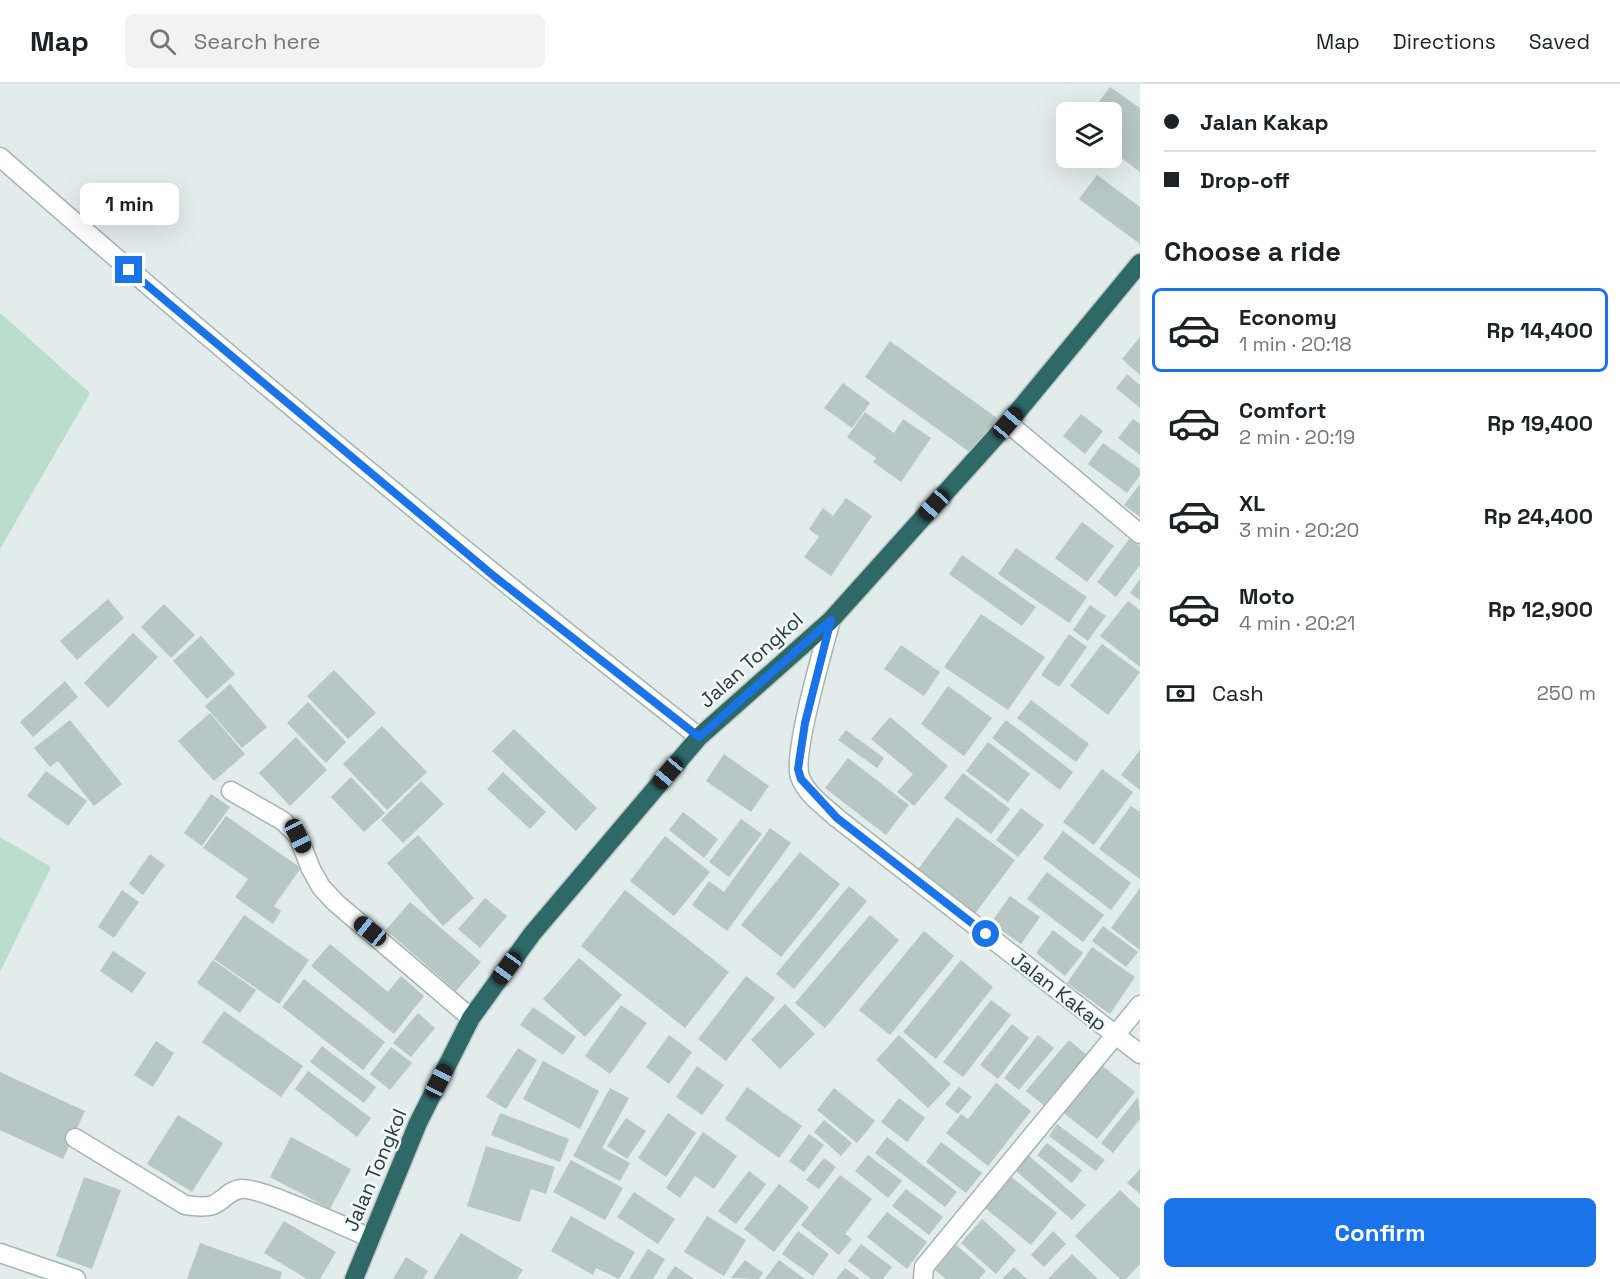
<!DOCTYPE html>
<meta charset="utf-8">
<style>
body{margin:0;font-family:"Space Grotesk",sans-serif;background:#f2f2f2;color:#202124;height:100vh;display:flex;flex-direction:column;font-size:22px;white-space:nowrap}
*{box-sizing:border-box;margin:0}
p{font-size:20px;color:#757577}
.icon{flex:none;width:33px;height:33px;fill:none;stroke:currentColor;stroke-width:2;stroke-linecap:round;stroke-linejoin:round}
.map{position:relative;flex:1;overflow:hidden}
.side{display:flex;flex-direction:column;background:#fff;width:480px}
.side>*{flex:none}
.hud{display:grid;align-content:center;height:132px;padding:0 24px;background:#fff}
.fabs{position:absolute;left:1056px;top:18px;display:grid;gap:12px}
.fabs a{display:grid;place-items:center;width:66px;height:66px;border-radius:9px;background:#fff;box-shadow:0 6px 24px #0002;font-size:30px}
.end{position:absolute;width:27px;height:27px;margin:-14px;border:8px solid #1a73e8;background:#fff;box-shadow:0 0 0 3px #fff}
.from{border-radius:50%}
.bubble{position:absolute;height:42px;border-radius:9px;background:#fff;box-shadow:0 6px 24px #0002;font-size:20px;font-weight:800;line-height:42px;text-align:center}
.car{position:absolute;width:18px;height:36px;margin:-18px -9px;border-radius:8px;box-shadow:0 0 4px 2px #0007;background:linear-gradient(#222 24%,#8ab4d8 0 40%,#222 0 76%,#8ab4d8 0 86%,#222 0)}
.hud b{display:flex;align-items:center;gap:21px;height:57px;font-size:22px}
.hud b+b{border-top:2px solid #e0e0e0}
.hud i{width:15px;height:15px;background:#202124}
ul{padding:0;list-style:none}
li{display:flex;align-items:center;gap:18px;height:84px;margin:0 12px 9px;padding:0 12px;border:3px solid transparent;border-radius:9px}
li div{flex:1}
li b{display:block;font-size:22px}
li em{font-style:normal;font-weight:800}
li.selected{border-color:#1a73e8}
li>.icon{width:54px;height:54px;stroke-width:1.5}
h2{padding:0 24px;font-size:27px;line-height:72px}
.pay{display:flex;align-items:center;gap:15px;height:66px;padding:0 24px;font-size:22px}
.pay p{margin-inline-start:auto}
.action{display:flex;gap:12px;margin-top:auto;padding:12px 24px}
.action a{flex:1;height:69px;border-radius:9px;background:#1a73e8;color:#fff;font-size:24px;font-weight:800;line-height:69px;text-align:center}
header{display:flex;align-items:center;gap:36px;box-sizing:border-box;height:84px;padding:0 30px;background:#fff;border-bottom:2px solid #e0e0e0}
header strong{font-size:28px}
nav{display:flex;gap:33px;margin-inline-start:auto;font-size:21px}
.search{width:420px;height:54px;background:#f2f2f2;display:flex;align-items:center;gap:15px;box-sizing:border-box;padding:0 21px;border-radius:9px;color:#757577;font-size:22px}
main{display:flex;flex:1;min-height:0}
.map>svg:first-child{display:block}
.green{fill:#bbddcb}
.building{fill:#b7c7c3}
.lines{fill:none;stroke-linecap:round;stroke-linejoin:round}
.minor-casing{stroke:#a5b4b2;stroke-width:21}
.highway-casing{stroke:#c1c9c8;stroke-width:21}
.minor{stroke:#fff;stroke-width:18}
.highway{stroke:#2e6968;stroke-width:18}
.route{stroke:#1a73e8;stroke-width:8}
.labels{text-anchor:middle;dominant-baseline:central;stroke-width:5;stroke-linejoin:round;paint-order:stroke}
.street-label{font-size:20px;fill:#223d3b;stroke:#f3f9f7}
</style>
<header>
<strong>Map</strong>
<div class="search"><svg class="icon" aria-label="search" viewBox="0 0 24 24"><circle cx="10" cy="10" r="6"/><path d="M15 15l6 6"/></svg>Search here</div>
<nav><a>Map</a><a>Directions</a><a>Saved</a></nav>
</header>
<main>
<div class="map">
<svg width="1140" height="1195" viewBox="0 0 1140 1195">
<rect width="100%" height="100%" fill="#e2ecea"/>
<!-- green -->
<g class="green">
<path d="M0,229l90,80 -90,156z"/>
<path d="M0,753l51,30 -51,105z"/>
</g>
<!-- building -->
<g class="building">
<path d="M1110,3l30,21v64l-28,-21v-39h-21z"/>
<path d="M1097,91l43,32v37l-61,-45z"/>
<path d="M1140,253v38l-18,-16z"/>
<path d="M890,257l107,77 -26,35 -106,-76z"/>
<path d="M1127,290l13,11v23l-24,-20z"/>
<path d="M843,299l27,20 -18,25 -28,-20z"/>
<path d="M865,328l29,21 9,-14 28,19 -30,44 -28,-20 3,-4 -29,-21z"/>
<path d="M1081,330l22,17 -18,23 -22,-18z"/>
<path d="M1133,335l7,5v31l-22,-17z"/>
<path d="M1103,359l37,26v6l-13,18 -39,-29z"/>
<path d="M1140,400v33l-16,-12z"/>
<path d="M846,414l26,18 -41,60 -27,-19 15,-20 -10,-8 14,-21 10,8z"/>
<path d="M1082,438l32,24 -27,36 -32,-24z"/>
<path d="M1130,454l10,8v19l-24,32 -19,-15z"/>
<path d="M1016,464l71,49 -18,26 -71,-49z"/>
<path d="M962,471l74,52 -14,19 -73,-52z"/>
<path d="M1140,495v21l-10,-7z"/>
<path d="M108,515l16,19 -47,42 -17,-19z"/>
<path d="M1128,517l12,9v57l-40,-31z"/>
<path d="M164,520l31,31 -24,23 -30,-31z"/>
<path d="M1090,521l16,11 -18,25 -15,-11z"/>
<path d="M981,530l64,43 -37,53 -64,-43z"/>
<path d="M133,549l25,24 -50,51 -24,-25z"/>
<path d="M1069,550l18,13 -28,40 -18,-12z"/>
<path d="M201,552l34,38 -28,25 -34,-38z"/>
<path d="M1102,560l38,28 -32,43 -38,-29z"/>
<path d="M901,561l39,27 -16,24 -40,-27z"/>
<path d="M334,586l42,43 -28,26 -41,-43z"/>
<path d="M65,597l13,16 -45,40 -13,-15z"/>
<path d="M230,600l37,43 -25,21 -37,-42z"/>
<path d="M948,602l44,32 -28,38 -43,-32z"/>
<path d="M1031,616l58,44 -13,18 -59,-44z"/>
<path d="M308,618l38,40 -20,21 -39,-40z"/>
<path d="M210,629l35,41 -31,27 -36,-40z"/>
<path d="M890,633l58,49 -34,40 -17,-14 16,-18 -42,-35z"/>
<path d="M70,636l52,64 -28,22 -36,-45 -8,6 -16,-19z"/>
<path d="M1006,636l67,52 -13,18 -68,-52z"/>
<path d="M382,642l45,46 -40,38 -44,-46z"/>
<path d="M514,645l83,79 -21,23 -84,-80z"/>
<path d="M846,646l38,28 -7,10 -39,-28z"/>
<path d="M296,653l31,33 -37,36 -31,-33z"/>
<path d="M988,658l42,32 -22,28 -42,-31z"/>
<path d="M1140,666v40l-19,-15z"/>
<path d="M724,670l45,32 -18,26 -45,-31z"/>
<path d="M848,674l61,47 -23,30 -61,-47z"/>
<path d="M1102,685l31,23 -39,53 -31,-23z"/>
<path d="M46,687l41,30 -19,25 -41,-30z"/>
<path d="M503,688l43,40 -16,17 -43,-40z"/>
<path d="M963,689l47,36 -19,25 -47,-36z"/>
<path d="M351,693l34,36 -21,19 -33,-35z"/>
<path d="M421,697l23,23 -41,39 -22,-23z"/>
<path d="M211,710l19,13 -28,39 -18,-13z"/>
<path d="M1131,722l9,6v67l-41,-30z"/>
<path d="M1021,724l23,17 -26,32 -22,-17z"/>
<path d="M683,728l35,27 -14,19 -35,-28z"/>
<path d="M226,732l75,52 -27,38 7,5 -8,13 -38,-27 13,-18 -45,-31z"/>
<path d="M957,733l58,43 -41,55 -58,-43z"/>
<path d="M741,735l21,15 -33,43 -20,-15z"/>
<path d="M770,744l21,15 -64,88 -35,-26 17,-24 15,11z"/>
<path d="M1063,747l68,52 -20,27 -68,-52z"/>
<path d="M418,751l56,63 -31,28 -56,-63z"/>
<path d="M665,752l45,36 -36,44 -44,-35z"/>
<path d="M800,768l40,32 -59,73 -40,-32z"/>
<path d="M150,770l15,11 -22,30 -14,-11z"/>
<path d="M1047,788l57,43 -21,27 -56,-43z"/>
<path d="M849,802l18,15 -73,88 -18,-15z"/>
<path d="M1140,804v62l-29,-22z"/>
<path d="M122,806l17,12 -25,36 -16,-11z"/>
<path d="M625,806l104,82 -44,56 -104,-82z"/>
<path d="M1010,812l30,21 -19,27 -30,-21z"/>
<path d="M485,814l22,18 -27,32 -22,-19z"/>
<path d="M410,818l71,60 -25,29 -70,-61z"/>
<path d="M244,831l65,45 -30,44 -65,-45z"/>
<path d="M870,831l29,25 -74,88 -30,-25z"/>
<path d="M1103,842l35,26 -12,15 -34,-26z"/>
<path d="M1053,846l30,23 -18,23 -29,-23z"/>
<path d="M924,847l30,25 -64,79 -31,-25z"/>
<path d="M330,860l58,48 13,-16 23,20 -30,38 -83,-68z"/>
<path d="M1092,863l43,30 -25,37 -43,-31z"/>
<path d="M113,867l33,22 -14,20 -32,-22z"/>
<path d="M579,874l43,37 -37,42 -42,-38z"/>
<path d="M213,876l43,30 -16,23 -43,-30z"/>
<path d="M961,876l32,27 -57,72 -33,-27z"/>
<path d="M746,892l29,22 -49,63 -28,-22z"/>
<path d="M304,895l81,63 -22,28 -81,-63z"/>
<path d="M991,916l20,15 -48,62 -20,-15z"/>
<path d="M785,920l30,30 -35,35 -29,-29z"/>
<path d="M621,921l26,18 -37,51 -25,-18z"/>
<path d="M533,923l43,30 -13,18 -43,-30z"/>
<path d="M224,927l79,55 -22,31 -79,-55z"/>
<path d="M418,929l17,15 -24,29 -18,-14z"/>
<path d="M1012,940l17,14 -31,41 -18,-14z"/>
<path d="M669,951l23,17 -23,32 -23,-17z"/>
<path d="M899,951l52,49 -23,24 -52,-48z"/>
<path d="M1038,951l16,13 -35,42 -15,-12z"/>
<path d="M1069,956l19,16 -42,51 -20,-16z"/>
<path d="M156,957l18,12 -21,34 -19,-12z"/>
<path d="M322,962l54,41 -12,16 -54,-41z"/>
<path d="M391,963l21,16 -22,27 -20,-16z"/>
<path d="M518,964l19,12 -31,49 -20,-12z"/>
<path d="M543,977l56,30 -19,38 -57,-30z"/>
<path d="M1099,979l36,29 -38,47 -36,-28z"/>
<path d="M697,982l27,19 -22,30 -26,-18z"/>
<path d="M308,987l63,47 -14,19 -62,-48z"/>
<path d="M0,988l85,39 -22,48 -63,-29z"/>
<path d="M996,999l35,28 -43,55 -42,-33 15,-19 7,5z"/>
<path d="M747,1003l55,39 -23,32 -54,-39z"/>
<path d="M959,1003l13,10 -14,17 -13,-10z"/>
<path d="M610,1004l19,10 -27,50 28,15 -10,18 -47,-25z"/>
<path d="M834,1004l41,33 -18,22 -40,-33z"/>
<path d="M1138,1013l2,22 -27,34 -12,-10z"/>
<path d="M899,1014l26,20 -18,24 -26,-20z"/>
<path d="M500,1029l69,26 -9,23 -69,-27z"/>
<path d="M668,1029l28,20 -30,44 -28,-19z"/>
<path d="M178,1031l45,28 -31,49 -45,-28z"/>
<path d="M626,1034l20,13 -19,28 -20,-13z"/>
<path d="M824,1036l28,23 -11,13 -27,-24z"/>
<path d="M1057,1040l48,36 -9,11 -47,-35z"/>
<path d="M703,1048l34,24 -23,33 -19,-13 -15,22 -14,-10z"/>
<path d="M809,1050l15,11 -20,27 -15,-11z"/>
<path d="M291,1053l60,32 -21,40 -60,-32z"/>
<path d="M887,1053l70,55 -12,15 -70,-54z"/>
<path d="M941,1058l41,31 -16,20 -40,-31z"/>
<path d="M1047,1059l35,27 -10,13 -35,-28z"/>
<path d="M486,1062l69,21 -9,27 -15,-5 -11,33 -53,-16z"/>
<path d="M868,1071l34,26 -14,17 -33,-27z"/>
<path d="M1028,1071l58,50 -14,15 -57,-50z"/>
<path d="M824,1074l12,9 -17,22 -13,-9z"/>
<path d="M571,1076l52,28 -18,32 -52,-28z"/>
<path d="M1140,1085v25l-13,-11z"/>
<path d="M749,1087l17,13 -30,40 -18,-13z"/>
<path d="M840,1091l32,24 -27,35 7,5 -13,16 -38,-30z"/>
<path d="M1010,1092l47,37 -26,32 -46,-37z"/>
<path d="M84,1093l37,13 -29,79 -36,-13z"/>
<path d="M779,1100l30,23 -35,45 -30,-23z"/>
<path d="M906,1105l37,28 -14,18 -37,-29z"/>
<path d="M1120,1106l20,19v55l-14,15h-6l-45,-43z"/>
<path d="M634,1108l41,27 -17,25 -41,-27z"/>
<path d="M887,1128l40,30 -20,27 -40,-32z"/>
<path d="M571,1132l64,36 -16,27 -23,-11 -3,7 -42,-24z"/>
<path d="M707,1132l39,24 -22,36 -40,-24z"/>
<path d="M982,1135l34,31 -20,24 -35,-31z"/>
<path d="M284,1137l52,31 -16,27h-13l-43,-26z"/>
<path d="M798,1147l31,23 -16,22 -31,-22z"/>
<path d="M1053,1147l13,13 -22,23 -13,-12z"/>
<path d="M461,1149l62,37 -6,9h-84z"/>
<path d="M200,1159l82,29 -2,7h-93z"/>
<path d="M861,1160l31,23 -9,12h-12l-23,-18z"/>
<path d="M956,1161l30,26 -7,8h-33l-11,-9z"/>
<path d="M648,1165l17,10 -12,20h-24z"/>
<path d="M1072,1170l26,25h-50z"/>
<path d="M406,1173l22,14 -5,8h-30z"/>
<path d="M745,1176l18,13 -4,6 -28,-1z"/>
<path d="M779,1176l26,19h-40z"/>
<path d="M675,1182l19,13h-28z"/>
<path d="M1014,1183l13,12h-25z"/>
<path d="M845,1184l15,11h-24z"/>
</g>
<g class="lines">
<defs>
<g id="minor">
<path d="M0,73c228,200 461,393 699,580"/>
<path d="M1008,339l132,111"/>
<path d="M831,536c-8,29 -39,135 -31,157 6,17 25,30 37,41l303,236"/>
<path d="M231,707l52,30 15,15 13,33 10,18 15,16 135,115"/>
<path d="M75,1054l110,67c9,1 19,3 28,0 10,-4 16,-15 28,-16 17,-3 108,40 130,49"/>
<path d="M0,1169l76,26"/>
<path d="M923,1195l1,-12 216,-262"/>
</g>
<path id="highway" d="M354,1195l64,-156 53,-105 61,-84 167,-197 132,-117 177,-197 132,-160"/>
</defs>
<!-- minor casing -->
<use href="#minor" class="minor-casing"/>
<!-- highway casing -->
<use href="#highway" class="highway-casing"/>
<!-- minor -->
<use href="#minor" class="minor"/>
<!-- highway -->
<use href="#highway" class="highway"/>
</g>
<g class="lines">
<!-- route -->
<path class="route" d="M129,186l366,307 204,160 132,-117 -26,103 -7,46 3,10 36,39 149,116"/>
</g>
<g class="labels">
<!-- street labels -->
<g class="street-label">
<text transform="translate(751 576) rotate(-42)">Jalan Tongkol</text>
<text transform="translate(1059 907) rotate(38)">Jalan Kakap</text>
<text transform="translate(375 1086) rotate(-67)">Jalan Tongkol</text>
</g>
</g>
</svg>
<div class="fabs">
<a><svg class="icon" aria-label="layers" viewBox="0 0 24 24"><path d="M12 4l9 5-9 5-9-5zM3 14l9 5 9-5"/></svg></a>
</div>
<i class="end from" style="left:986px;top:850px"></i>
<i class="end" style="left:129px;top:186px"></i>
<div class="bubble" style="left:80px;top:99px;width:99px">1 min</div>
<i class="car" style="left:1008px;top:339px;rotate:40deg"></i>
<i class="car" style="left:934px;top:421px;rotate:222deg"></i>
<i class="car" style="left:668px;top:689px;rotate:220deg"></i>
<i class="car" style="left:298px;top:752px;rotate:154deg"></i>
<i class="car" style="left:370px;top:847px;rotate:309deg"></i>
<i class="car" style="left:507px;top:884px;rotate:216deg"></i>
<i class="car" style="left:439px;top:997px;rotate:27deg"></i>
</div>
<section class="side">
<div class="hud">
<b><i class="from"></i>Jalan Kakap</b>
<b><i></i>Drop-off</b>
</div>
<h2>Choose a ride</h2>
<ul>
<li class="selected"><svg class="icon" aria-label="car" viewBox="0 0 24 24"><path d="M5 17H2v-5l4-1 3-4h7l3 4 3 1v5h-3M9 17h6M6 11h13"/><circle cx="7" cy="17" r="2"/><circle cx="17" cy="17" r="2"/></svg><div><b>Economy</b><p>1 min · 20:18</p></div><em>Rp 14,400</em></li>
<li><svg class="icon" aria-label="car" viewBox="0 0 24 24"><path d="M5 17H2v-5l4-1 3-4h7l3 4 3 1v5h-3M9 17h6M6 11h13"/><circle cx="7" cy="17" r="2"/><circle cx="17" cy="17" r="2"/></svg><div><b>Comfort</b><p>2 min · 20:19</p></div><em>Rp 19,400</em></li>
<li><svg class="icon" aria-label="car" viewBox="0 0 24 24"><path d="M5 17H2v-5l4-1 3-4h7l3 4 3 1v5h-3M9 17h6M6 11h13"/><circle cx="7" cy="17" r="2"/><circle cx="17" cy="17" r="2"/></svg><div><b>XL</b><p>3 min · 20:20</p></div><em>Rp 24,400</em></li>
<li><svg class="icon" aria-label="car" viewBox="0 0 24 24"><path d="M5 17H2v-5l4-1 3-4h7l3 4 3 1v5h-3M9 17h6M6 11h13"/><circle cx="7" cy="17" r="2"/><circle cx="17" cy="17" r="2"/></svg><div><b>Moto</b><p>4 min · 20:21</p></div><em>Rp 12,900</em></li>
</ul>
<div class="pay"><svg class="icon" aria-label="cash" viewBox="0 0 24 24"><path d="M3 7h18v10H3z"/><circle cx="12" cy="12" r="2"/></svg>Cash<p>250 m</p></div>
<div class="action"><a>Confirm</a></div>
</section>
</main>
